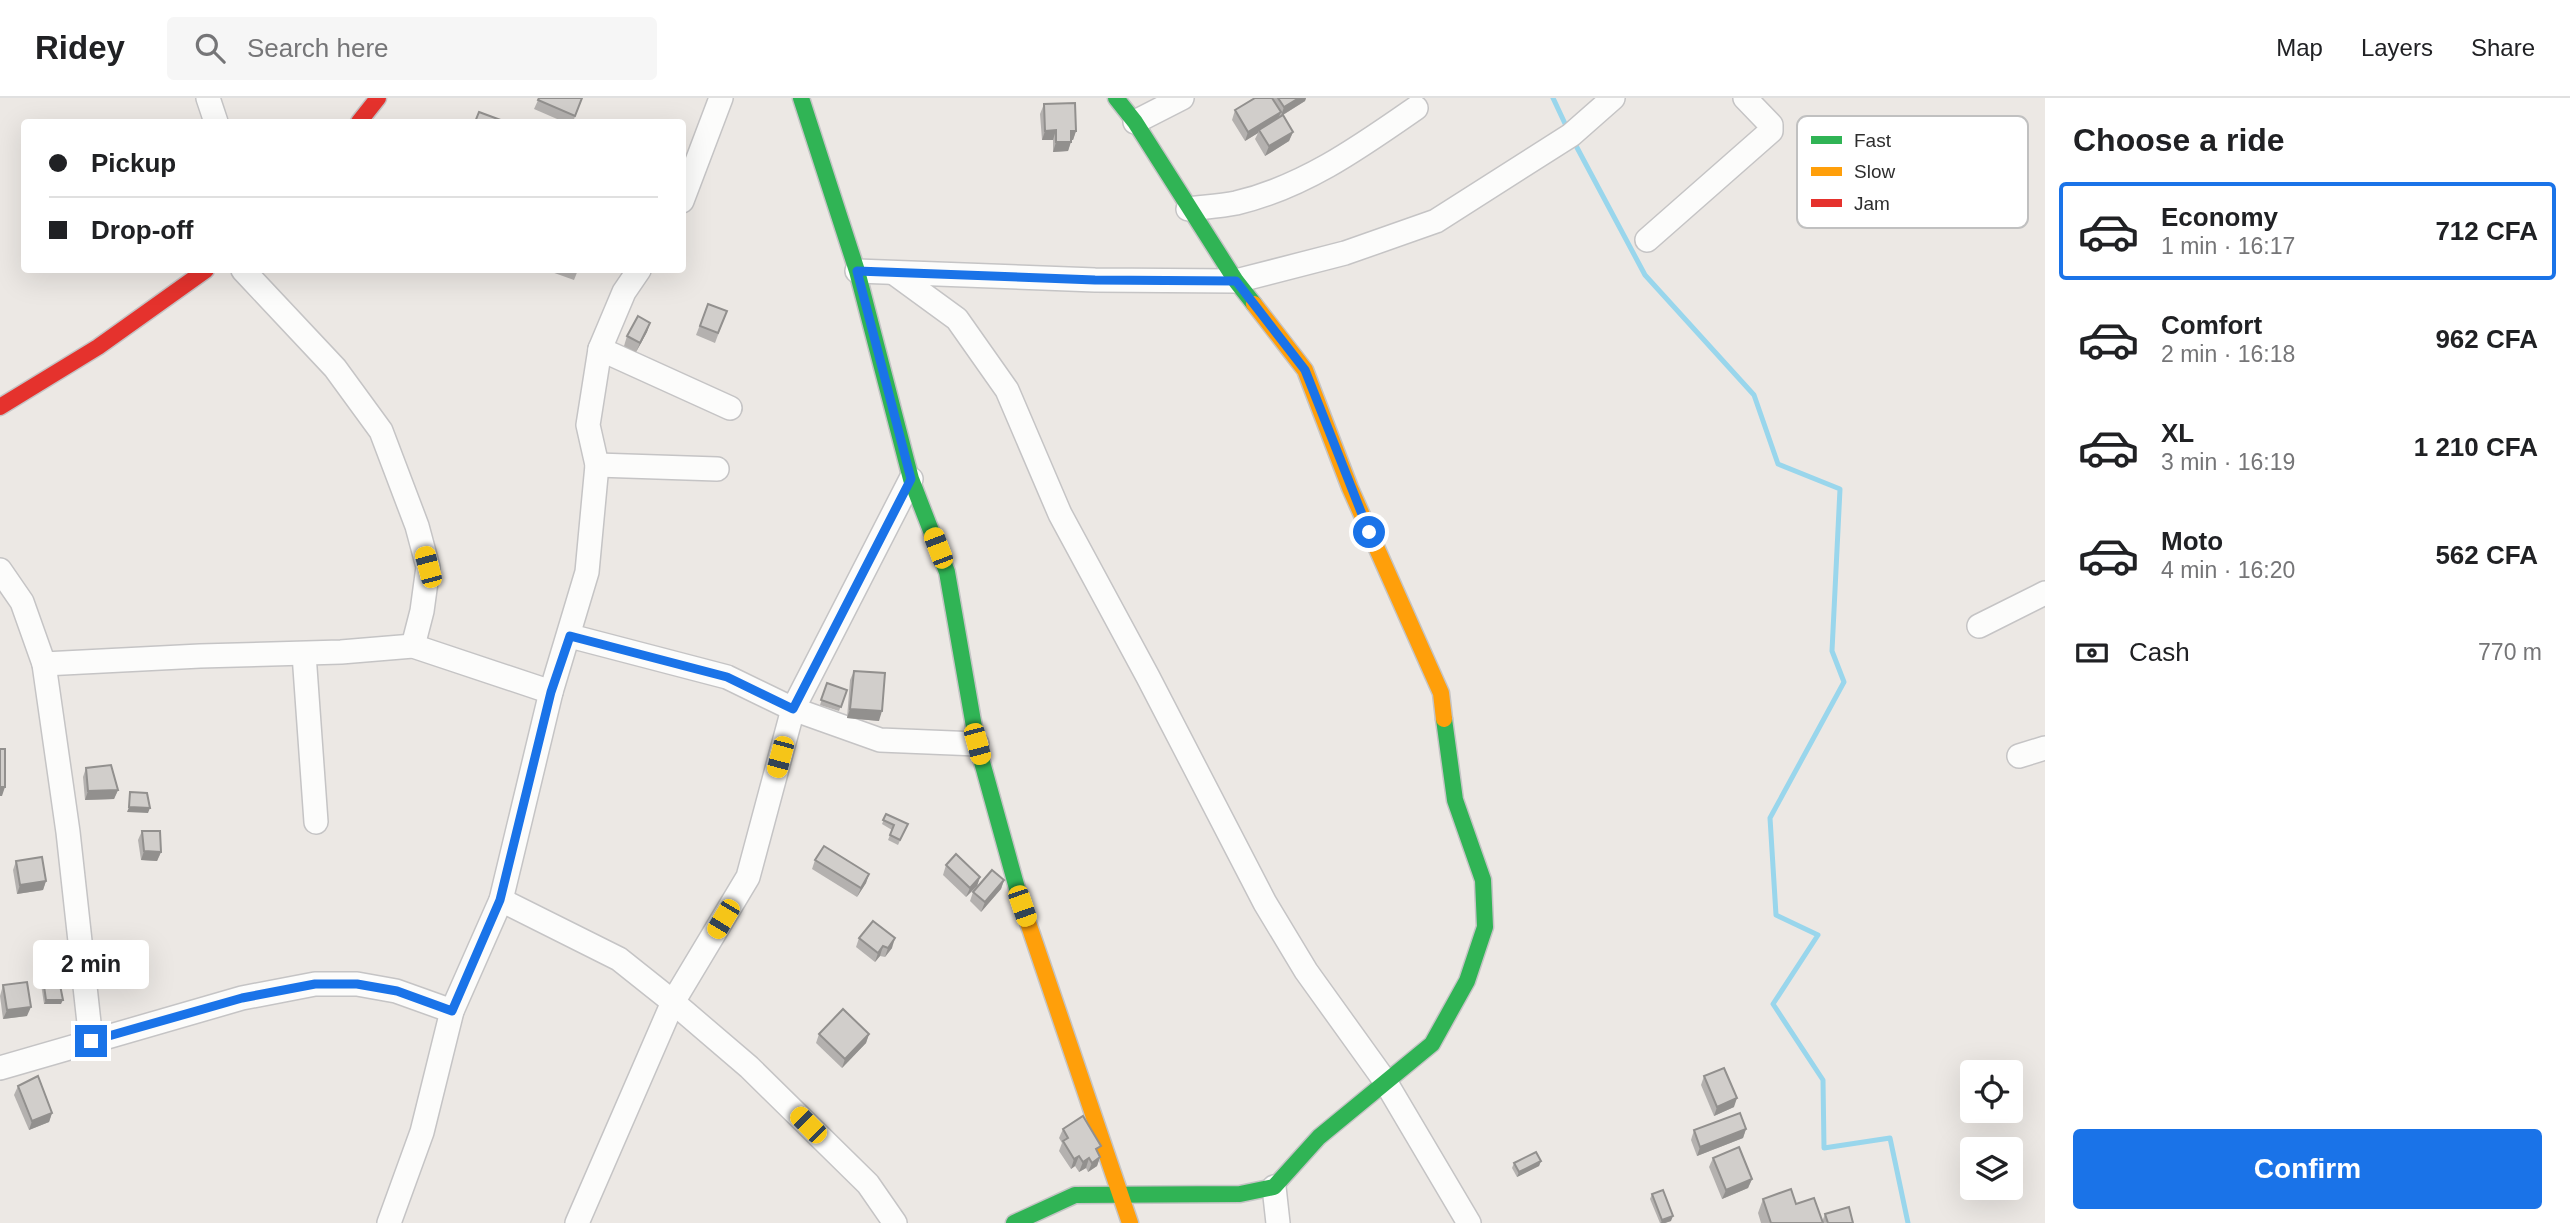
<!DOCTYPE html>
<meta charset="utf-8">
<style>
body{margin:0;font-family:Helvetica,sans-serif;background:#f6f6f6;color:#202124;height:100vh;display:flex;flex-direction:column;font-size:26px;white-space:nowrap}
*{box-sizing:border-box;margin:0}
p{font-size:23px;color:#757577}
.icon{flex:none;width:38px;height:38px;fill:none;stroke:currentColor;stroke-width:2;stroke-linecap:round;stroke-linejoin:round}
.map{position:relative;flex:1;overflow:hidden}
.panel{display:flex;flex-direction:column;background:#fff;width:525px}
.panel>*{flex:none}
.top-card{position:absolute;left:21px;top:21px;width:665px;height:154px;border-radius:7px;box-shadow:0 7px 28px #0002;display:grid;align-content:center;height:154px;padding:0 28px;background:#fff}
.tools{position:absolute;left:1960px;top:962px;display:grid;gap:14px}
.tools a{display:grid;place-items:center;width:63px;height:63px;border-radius:7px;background:#fff;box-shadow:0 7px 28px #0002;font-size:35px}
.end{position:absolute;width:32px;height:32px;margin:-16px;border:9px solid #1a73e8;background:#fff;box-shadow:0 0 0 4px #fff}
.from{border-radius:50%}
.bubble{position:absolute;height:49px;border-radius:7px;background:#fff;box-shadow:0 7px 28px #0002;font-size:23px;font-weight:700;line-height:49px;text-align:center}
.car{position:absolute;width:21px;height:42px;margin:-21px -10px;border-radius:9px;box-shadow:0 0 5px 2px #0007;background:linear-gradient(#f5c518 24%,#345 0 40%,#f5c518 0 76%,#345 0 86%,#f5c518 0)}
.top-card b{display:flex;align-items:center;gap:24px;height:66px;font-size:26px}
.top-card b+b{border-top:2px solid #e0e0e0}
.top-card i{width:18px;height:18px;background:#202124}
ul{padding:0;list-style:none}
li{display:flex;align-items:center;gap:21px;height:98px;margin:0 14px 10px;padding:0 14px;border:4px solid transparent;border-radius:7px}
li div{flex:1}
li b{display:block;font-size:26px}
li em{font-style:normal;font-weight:700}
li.selected{border-color:#1a73e8}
li>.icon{width:63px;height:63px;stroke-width:1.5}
h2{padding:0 28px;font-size:32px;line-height:84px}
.pay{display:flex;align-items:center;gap:18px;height:77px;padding:0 28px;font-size:26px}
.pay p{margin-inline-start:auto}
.primary-button{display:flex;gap:14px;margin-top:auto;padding:14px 28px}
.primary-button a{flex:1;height:80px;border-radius:7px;background:#1a73e8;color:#fff;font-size:28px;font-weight:700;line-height:80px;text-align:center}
header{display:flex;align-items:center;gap:42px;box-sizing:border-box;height:98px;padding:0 35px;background:#fff;border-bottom:2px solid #e0e0e0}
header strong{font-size:33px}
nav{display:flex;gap:38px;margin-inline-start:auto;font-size:24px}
.search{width:490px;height:63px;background:#f6f6f6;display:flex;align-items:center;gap:18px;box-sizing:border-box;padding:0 24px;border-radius:7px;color:#757577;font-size:26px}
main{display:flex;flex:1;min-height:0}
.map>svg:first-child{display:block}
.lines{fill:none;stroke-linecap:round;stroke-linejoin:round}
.stream{stroke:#99d6ec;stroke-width:5}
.street-casing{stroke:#c5c4c5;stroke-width:26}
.fast-casing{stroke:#c5c4c5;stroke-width:19}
.slow-casing{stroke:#c5c4c5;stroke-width:19}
.jam-casing{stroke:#c5c4c5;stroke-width:19}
.street{stroke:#fcfcfb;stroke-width:23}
.fast{stroke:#30b455;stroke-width:16}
.slow{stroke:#ff9f0a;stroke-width:16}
.jam{stroke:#e5322d;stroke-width:16}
.wall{fill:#b4b1af}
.shaded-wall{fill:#92908e}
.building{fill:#d1cecb;stroke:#92908e;stroke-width:2}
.route{stroke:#1a73e8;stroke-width:9}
.key{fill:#fff;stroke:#c0c0c0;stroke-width:2}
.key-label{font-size:19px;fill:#2e2e2e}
</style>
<header>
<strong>Ridey</strong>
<div class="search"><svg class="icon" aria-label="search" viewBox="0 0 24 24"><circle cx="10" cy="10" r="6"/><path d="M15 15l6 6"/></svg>Search here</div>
<nav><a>Map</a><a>Layers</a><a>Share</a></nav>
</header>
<main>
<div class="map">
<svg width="2045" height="1125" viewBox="0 0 2045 1125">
<rect width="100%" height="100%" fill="#ece8e4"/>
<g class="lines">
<!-- stream -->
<g class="stream">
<path d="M1553,0l15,32"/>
<path d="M1574,44l71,133 109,120 24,69 62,25 -8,162 12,31 -74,136 6,97 42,20 -45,69 50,76 1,68 66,-10 18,85"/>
</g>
<defs>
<g id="street">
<path d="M208,0l8,24"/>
<path d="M1135,24l47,-24"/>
<path d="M682,103l39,-103"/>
<path d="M1188,111c16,-2 33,-3 48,-6 68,-16 124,-56 180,-95"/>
<path d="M1647,142l124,-109v-6l-26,-27"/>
<path d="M243,172l92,98 46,63 36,95 11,41 -6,44 -9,35"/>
<path d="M857,173l238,9 141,1 109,-28 91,-32 135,-86 42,-37"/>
<path d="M894,175l63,46 50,71 53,124 88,163 117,226 41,68 79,110 84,142"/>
<path d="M600,251l130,59"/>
<path d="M597,367l120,4"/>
<path d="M0,472l22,32 22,62 156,-8 141,-4 72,-6 138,46"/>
<path d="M1979,528l66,-33"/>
<path d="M570,538l157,41 66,32 87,31 97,4"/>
<path d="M304,556l12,168"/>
<path d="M44,566l24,168 23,209"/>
<path d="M2019,658l26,-8"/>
<path d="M501,802l118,59 54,43 76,65 119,117 27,39"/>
<path d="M0,970l242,-70 73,-14h42l39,7 56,20"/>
<path d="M1274,1089l4,36"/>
<path d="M389,1125l33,-91 30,-121 49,-111 50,-208 36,-120 10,-107 -9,-40 12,-76 24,-57 15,-22"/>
<path d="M577,1125l96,-221 75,-125 45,-168 118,-230"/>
</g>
<g id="fast">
<path d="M801,0l56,173 54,208 36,93 30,172 43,155"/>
<path d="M1116,0l19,24 101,159 18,23"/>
<path d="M1014,1125l61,-28 165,-1 34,-7 45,-50 113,-93 35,-63 18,-54 -2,-47 -28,-80 -11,-81"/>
</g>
<g id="slow">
<path d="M1254,206l51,66 45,118 91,205 3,26"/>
<path d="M1020,801l110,324"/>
</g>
<g id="jam">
<path d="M359,24l19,-24"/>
<path d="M0,309l98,-60 108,-77"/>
</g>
</defs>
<!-- street casing -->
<use href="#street" class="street-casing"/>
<!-- fast casing -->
<use href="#fast" class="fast-casing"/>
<!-- slow casing -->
<use href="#slow" class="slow-casing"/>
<!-- jam casing -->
<use href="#jam" class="jam-casing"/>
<!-- street -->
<use href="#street" class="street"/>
<!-- fast -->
<use href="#fast" class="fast"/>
<!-- slow -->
<use href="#slow" class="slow"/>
<!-- jam -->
<use href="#jam" class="jam"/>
</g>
<!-- wall -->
<g class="wall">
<path d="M539,0h43l-9,24h-9l-30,-13z"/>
<path d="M1273,0h33l-1,3 -22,14 10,17 -4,9 -24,15 -10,-17 3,-6 -13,8 -13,-21 3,-10 38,-11z"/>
<path d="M1044,6l32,27 -3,9h-2l-3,11 -15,1v-12h-11l-2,-26z"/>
<path d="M546,172h32l-4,10z"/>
<path d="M708,206l19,7 -12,32 -19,-8z"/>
<path d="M650,225l-3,9 -11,20 -12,-6 3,-10z"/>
<path d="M854,573l25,50 -32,-3 3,-38z"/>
<path d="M827,585l20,7 -8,21 -19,-6z"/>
<path d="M86,670l32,22 -4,9 -29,1 -2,-23z"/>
<path d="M886,716l22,10 -10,21 -10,-5 4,-10 -10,-6z"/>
<path d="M142,733l19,21 -4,9 -16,-1 -3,-20z"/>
<path d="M815,762l54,14 -3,9 -9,14 -45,-28z"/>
<path d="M16,763l30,20 -3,9 -26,4 -4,-24z"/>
<path d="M946,767l34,12 -3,9 -11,11 -23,-22z"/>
<path d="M1004,782l-3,9 -20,23 -11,-11 3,-9z"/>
<path d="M859,840l33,10 -7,9 -5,-1 -5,6 -19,-15z"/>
<path d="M43,881l18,25h-17l-3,-20z"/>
<path d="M3,887l24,31 -24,3 -3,-23z"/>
<path d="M819,936h50l-3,9 -24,25 -26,-25z"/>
<path d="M1704,978l30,31 -20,9 -13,-31z"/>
<path d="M18,988l34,27 -3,9 -20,8 -15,-35z"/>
<path d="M1063,1031l36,25 1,3 -3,9 -9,6 -2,-4 -7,4 -4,-6 -4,3 -12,-18 3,-8 -3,-5z"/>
<path d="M1746,1031l-3,9 -46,18 -6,-16 3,-10z"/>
<path d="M1713,1060l39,21 -4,9 -26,11 -13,-32z"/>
<path d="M1541,1063l-2,5 -22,11 -5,-9 2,-5z"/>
<path d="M1652,1096l19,27 -6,2h-5l-10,-24z"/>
<path d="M1763,1101l33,5 26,18 3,-8 28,9h-92l-3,-10z"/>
</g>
<!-- shaded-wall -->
<g class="shaded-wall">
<path d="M1299,0h7l-1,3 -24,15 3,-9z"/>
<path d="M1281,14l-4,9 -18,9 -1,3 -13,8 3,-9z"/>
<path d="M1056,32l-3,10h-11l3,-9z"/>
<path d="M1071,33h5l-3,9h-6z"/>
<path d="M1293,34l-4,9 -24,15 4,-10z"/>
<path d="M1056,44h15l-3,9 -15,1z"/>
<path d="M650,225l-3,9 -11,20 4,-9z"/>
<path d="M850,611l32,2 -3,10 -32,-3z"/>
<path d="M0,689h5l-3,9h-2z"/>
<path d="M118,692l-4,9 -29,1 3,-9z"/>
<path d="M129,709l21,1 -2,5 -21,-1z"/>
<path d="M144,753l17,1 -4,9 -16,-1z"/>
<path d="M869,776l-3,9 -9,14 4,-9z"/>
<path d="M980,779l-3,9 -11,11 4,-9z"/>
<path d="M1004,782l-3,9 -20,23 4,-10z"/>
<path d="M46,783l-3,9 -26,4 3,-9z"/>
<path d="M895,840l-3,10 -7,9 3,-9z"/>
<path d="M883,848l-3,10 -5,6 3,-9z"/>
<path d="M46,902h17l-2,4h-17z"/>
<path d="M31,909l-4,9 -24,3 4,-9z"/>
<path d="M869,936l-3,9 -24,25 3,-9z"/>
<path d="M1737,1000l-3,9 -20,9 3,-9z"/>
<path d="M52,1015l-3,9 -20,8 3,-9z"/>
<path d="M1746,1031l-3,9 -46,18 3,-9z"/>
<path d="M1079,1058l-4,10 -4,3 3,-10z"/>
<path d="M1100,1059l-3,9 -9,6 4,-9z"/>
<path d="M1089,1060l-3,10 -7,4 4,-10z"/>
<path d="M1541,1063l-2,5 -22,11 2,-5z"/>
<path d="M1752,1081l-4,9 -26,11 4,-9z"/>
<path d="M1673,1118l-2,5 -6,2h-4l1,-3z"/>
</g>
<!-- building -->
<g class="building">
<path d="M539,0h43l-7,18 -37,-16z"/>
<path d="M1255,0h17l9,14 -33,20 -13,-22z"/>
<path d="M1278,0h21l-15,9z"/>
<path d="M1075,5l1,28h-5v11h-15v-12l-11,1 -1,-27z"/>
<path d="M479,14l27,10h-31z"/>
<path d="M1283,17l10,17 -24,14 -10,-16z"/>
<path d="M708,206l19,7 -9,22 -18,-7z"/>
<path d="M638,218l12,7 -10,20 -13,-7z"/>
<path d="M854,573l31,2 -3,38 -32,-2z"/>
<path d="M827,585l20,7 -6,17 -20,-7z"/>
<rect x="0" y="651" width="5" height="38"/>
<path d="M111,667l7,25 -30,1 -2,-23z"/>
<path d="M130,694l17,1 3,15 -21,-1z"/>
<path d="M886,716l22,10 -8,16 -10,-5 4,-10 -11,-5z"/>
<path d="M142,733h18l1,21 -17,-1z"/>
<path d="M824,748l45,28 -8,14 -46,-28z"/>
<path d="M956,756l24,23 -10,11 -24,-23z"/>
<path d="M42,759l4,24 -26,4 -4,-24z"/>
<path d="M992,772l12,10 -19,22 -12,-10z"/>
<path d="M873,823l22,17 -7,10 -5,-2 -5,7 -19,-15z"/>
<path d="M43,881l16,1 4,20h-17z"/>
<path d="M27,884l4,25 -24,3 -4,-25z"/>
<path d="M843,911l26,25 -24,25 -26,-25z"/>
<path d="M1724,970l13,30 -20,9 -13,-31z"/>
<path d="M38,978l14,37 -20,8 -14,-35z"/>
<path d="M1740,1015l6,16 -46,18 -6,-17z"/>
<path d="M1083,1018l18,30 -5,3 4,8 -8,6 -3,-5 -6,4 -4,-6 -5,3 -11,-18 5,-3 -5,-9z"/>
<path d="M1739,1049l13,32 -26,11 -13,-32z"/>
<path d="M1536,1054l5,9 -22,11 -5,-9z"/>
<path d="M1791,1091l5,15 18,-6 9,25h-52l-8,-24z"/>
<path d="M1663,1092l10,26 -11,4 -10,-26z"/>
<path d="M1849,1109l4,16h-25l-3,-9z"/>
</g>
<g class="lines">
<!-- route -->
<path class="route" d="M91,943l151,-43 73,-14h42l40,7 55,20 48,-111 51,-208 19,-56 157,41 66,32 118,-230 -54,-208 238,9 141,1 69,89 64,162"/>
</g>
<!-- legend -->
<rect x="1797" y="18" width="231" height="112" rx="10" class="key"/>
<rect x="1811" y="38" width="31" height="8" fill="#30b455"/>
<rect x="1811" y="69" width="31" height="9" fill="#ff9f0a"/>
<rect x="1811" y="101" width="31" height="8" fill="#e5322d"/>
<g class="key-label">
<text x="1854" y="49">Fast</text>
<text x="1854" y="80">Slow</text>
<text x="1854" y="112">Jam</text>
</g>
</svg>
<div class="tools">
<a><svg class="icon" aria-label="locate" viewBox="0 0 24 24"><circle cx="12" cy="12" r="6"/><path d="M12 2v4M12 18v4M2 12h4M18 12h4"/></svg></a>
<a><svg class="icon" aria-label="layers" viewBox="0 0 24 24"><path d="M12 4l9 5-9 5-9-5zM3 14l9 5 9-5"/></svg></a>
</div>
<i class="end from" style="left:1369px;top:434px"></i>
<i class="end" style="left:91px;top:943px"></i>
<div class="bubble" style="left:33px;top:842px;width:116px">2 min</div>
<i class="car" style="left:938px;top:450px;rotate:339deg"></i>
<i class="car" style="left:428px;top:469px;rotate:345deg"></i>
<i class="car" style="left:977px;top:646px;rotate:165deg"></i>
<i class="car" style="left:780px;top:659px;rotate:195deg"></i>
<i class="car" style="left:1022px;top:808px;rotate:161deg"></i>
<i class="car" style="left:723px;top:821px;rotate:211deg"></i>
<i class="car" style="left:808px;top:1027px;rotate:315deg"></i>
<div class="top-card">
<b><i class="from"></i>Pickup</b>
<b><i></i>Drop-off</b>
</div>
</div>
<section class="panel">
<h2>Choose a ride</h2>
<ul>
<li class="selected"><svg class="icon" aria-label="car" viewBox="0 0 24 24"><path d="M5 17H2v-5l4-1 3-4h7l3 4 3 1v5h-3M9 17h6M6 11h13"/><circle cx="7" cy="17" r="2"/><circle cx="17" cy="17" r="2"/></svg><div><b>Economy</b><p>1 min · 16:17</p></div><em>712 CFA</em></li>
<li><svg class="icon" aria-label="car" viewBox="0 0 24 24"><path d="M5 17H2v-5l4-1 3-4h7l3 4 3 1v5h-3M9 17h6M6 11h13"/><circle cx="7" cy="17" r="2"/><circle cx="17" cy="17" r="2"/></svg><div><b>Comfort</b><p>2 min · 16:18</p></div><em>962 CFA</em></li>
<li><svg class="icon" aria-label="car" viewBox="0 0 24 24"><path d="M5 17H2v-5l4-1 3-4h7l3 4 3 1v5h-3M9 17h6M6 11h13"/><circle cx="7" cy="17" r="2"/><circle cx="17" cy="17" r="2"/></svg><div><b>XL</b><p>3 min · 16:19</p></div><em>1 210 CFA</em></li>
<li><svg class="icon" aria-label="car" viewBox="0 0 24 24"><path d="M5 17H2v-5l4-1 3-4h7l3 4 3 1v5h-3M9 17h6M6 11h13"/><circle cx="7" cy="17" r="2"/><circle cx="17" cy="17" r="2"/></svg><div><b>Moto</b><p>4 min · 16:20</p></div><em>562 CFA</em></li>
</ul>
<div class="pay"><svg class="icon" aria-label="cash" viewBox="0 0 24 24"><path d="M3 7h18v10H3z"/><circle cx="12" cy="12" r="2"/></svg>Cash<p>770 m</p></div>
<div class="primary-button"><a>Confirm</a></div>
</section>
</main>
